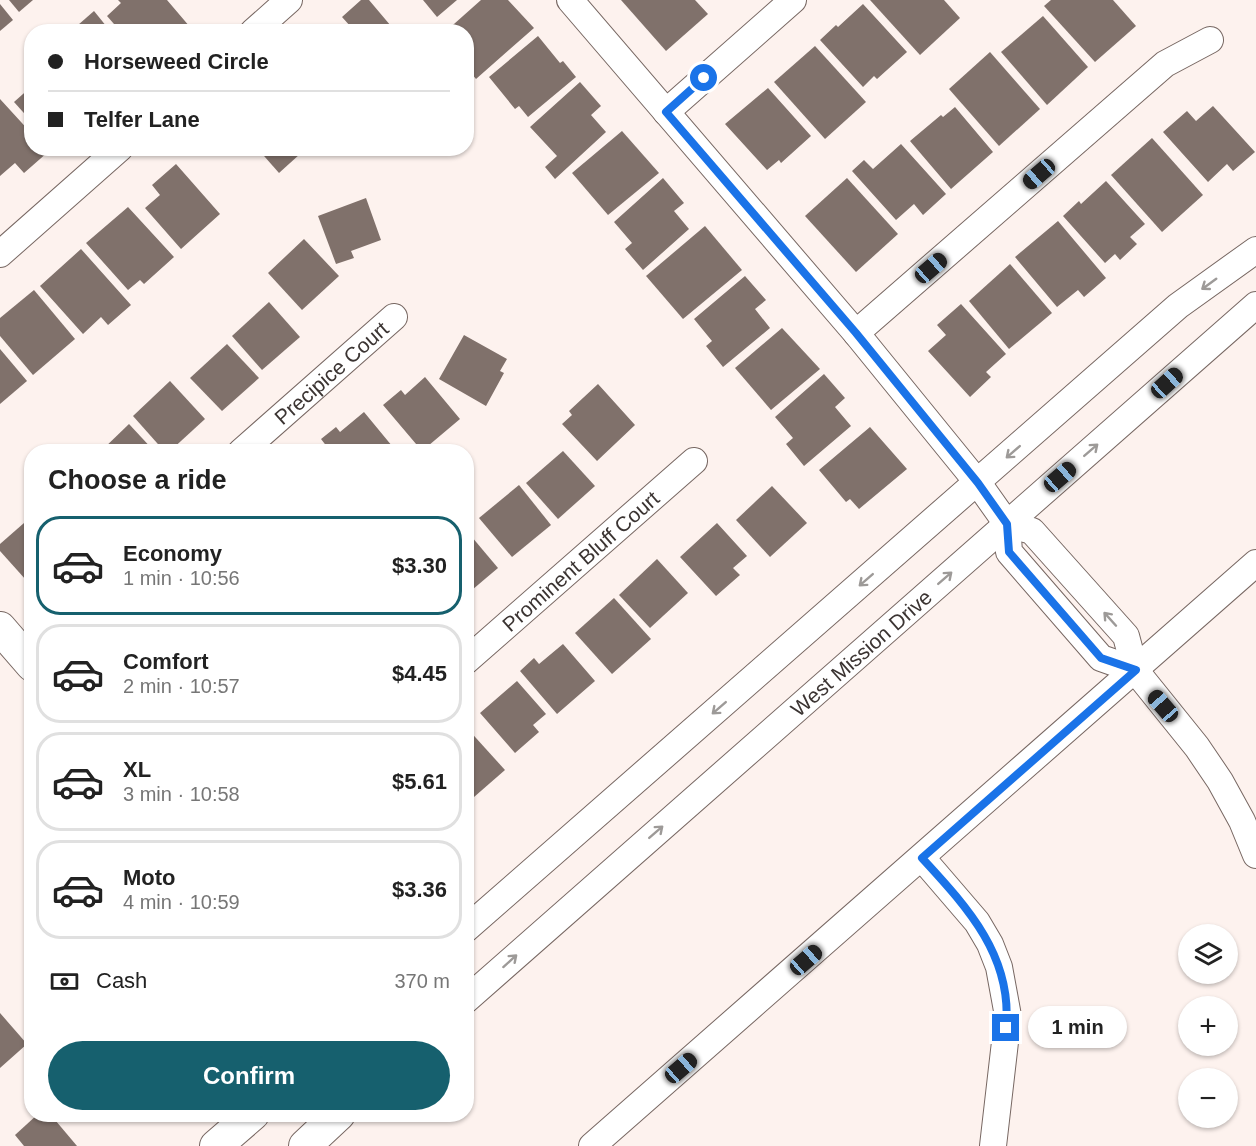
<!DOCTYPE html>
<meta charset="utf-8">
<style>
body{margin:0;font-family:Arial,sans-serif;background:#f2f2f2;color:#222;height:100vh;display:flex;flex-direction:column;font-size:22px;white-space:nowrap}
*{box-sizing:border-box;margin:0}
p{font-size:20px;color:#767676}
.icon{flex:none;width:33px;height:33px;fill:none;stroke:currentColor;stroke-width:2;stroke-linecap:round;stroke-linejoin:round}
.map{position:relative;flex:1;overflow:hidden}
.sheet{position:absolute;left:24px;top:444px;width:450px;height:678px;display:flex;flex-direction:column;background:#fff;border-radius:24px;box-shadow:0 2px 4px #0004}
.sheet>*{flex:none}
.banner{position:absolute;left:24px;top:24px;width:450px;height:132px;border-radius:24px;box-shadow:0 2px 4px #0004;display:grid;align-content:center;height:132px;padding:0 24px;background:#fff}
.fabs{position:absolute;left:1178px;top:924px;display:grid;gap:12px}
.fabs a{display:grid;place-items:center;width:60px;height:60px;border-radius:50%;background:#fff;box-shadow:0 2px 4px #0004;font-size:30px}
.end{position:absolute;width:27px;height:27px;margin:-14px;border:8px solid #1a73e8;background:#fff;box-shadow:0 0 0 3px #fff}
.from{border-radius:50%}
.bubble{position:absolute;height:42px;border-radius:21px;background:#fff;box-shadow:0 2px 4px #0004;font-size:20px;font-weight:600;line-height:42px;text-align:center}
.car{position:absolute;width:18px;height:36px;margin:-18px -9px;border-radius:8px;box-shadow:0 0 4px 2px #0007;background:linear-gradient(#222 24%,#8ab4d8 0 40%,#222 0 76%,#8ab4d8 0 86%,#222 0)}
.banner b{display:flex;align-items:center;gap:21px;height:57px;font-size:22px}
.banner b+b{border-top:2px solid #e0e0e0}
.banner i{width:15px;height:15px;background:#222}
ul{padding:0;list-style:none}
li{display:flex;align-items:center;gap:18px;height:99px;margin:0 12px 9px;padding:0 12px;border:3px solid #e0e0e0;border-radius:24px}
li div{flex:1}
li b{display:block;font-size:22px}
li em{font-style:normal;font-weight:600}
li.on{border-color:#16606e}
li>.icon{width:54px;height:54px;stroke-width:1.5}
h2{padding:0 24px;font-size:27px;line-height:72px}
.pay{display:flex;align-items:center;gap:15px;height:66px;padding:0 24px;font-size:22px}
.pay p{margin-inline-start:auto}
.button{display:flex;gap:12px;margin-top:auto;padding:12px 24px}
.button a{flex:1;height:69px;border-radius:36px;background:#16606e;color:#fff;font-size:24px;font-weight:600;line-height:69px;text-align:center}
.map>svg:first-child{display:block}
.building{fill:#80716b}
.lines{fill:none;stroke-linecap:round;stroke-linejoin:round}
.minor-casing{stroke:#776762;stroke-width:28}
.tertiary-casing{stroke:#776762;stroke-width:34}
.minor{stroke:#fff;stroke-width:26}
.tertiary{stroke:#fff;stroke-width:32}
.oneway{stroke:#9d9a98}
.route{stroke:#1a73e8;stroke-width:8}
.labels{text-anchor:middle;dominant-baseline:central;stroke-width:6;stroke-linejoin:round;paint-order:stroke}
.street-label{font-size:21px;fill:#3b3432;stroke:#fdf2ee}
</style>
<div class="map">
<svg width="1256" height="1146" viewBox="0 0 1256 1146">
<rect width="100%" height="100%" fill="#fdf2ee"/>
<!-- building -->
<g class="building">
<path d="M9,0h24l-14,12z"/>
<path d="M118,0h49l23,27 -6,5h-63l-14,-16 14,-13z"/>
<path d="M361,0h8l27,32h-51l6,-5 -9,-10z"/>
<path d="M423,0h34l-20,17z"/>
<path d="M481,0h27l26,28 -58,51 -10,-12v-35h-21z"/>
<path d="M621,0h74l13,14 -42,37z"/>
<path d="M870,0h74l16,18 -40,37z"/>
<path d="M1051,0h62l23,26 -41,36 -51,-56z"/>
<path d="M0,4l13,16 -13,11z"/>
<path d="M863,4l44,48 -30,27 -3,-3 -11,11 -43,-47 16,-15 2,2z"/>
<path d="M94,11l17,21h-41z"/>
<path d="M1043,16l45,51 -41,38 -46,-53z"/>
<path d="M538,36l22,27 3,-2 13,16 -48,40 -9,-11 -4,3 -26,-32z"/>
<path d="M815,46l51,56 -41,37 -51,-57z"/>
<path d="M990,52l50,57 -41,37 -50,-57z"/>
<path d="M580,82l21,24 -10,9 15,17 -51,47 -10,-12 12,-11 -27,-29z"/>
<path d="M32,86v36l-18,-20z"/>
<path d="M768,88l43,48 -30,27 -2,-3 -12,10 -42,-46z"/>
<path d="M0,99l32,35v14h12l4,4 -24,21 -9,-10 -15,13z"/>
<path d="M1213,106l42,46 -22,19 -6,-7 -19,18 -45,-50 24,-21 9,10z"/>
<path d="M955,107l38,45 -42,37 -41,-48 31,-26 2,2z"/>
<path d="M622,131l37,42 -51,42 -36,-42z"/>
<path d="M1152,138l51,57 -41,37 -51,-57z"/>
<path d="M901,144l45,50 -23,21 -9,-11 -18,16 -44,-49 12,-11 9,9z"/>
<path d="M257,148h38l5,6 -21,19z"/>
<path d="M176,164l44,50 -39,35 -36,-41 15,-13 -8,-10z"/>
<path d="M663,178l21,25 -10,8 15,18 -46,41 -18,-21 7,-6 -18,-21z"/>
<path d="M847,178l51,56 -42,38 -51,-56z"/>
<path d="M1106,181l39,43 -15,13 7,7 -17,16 -5,-6 -10,9 -42,-47 16,-15 2,3z"/>
<path d="M366,198l15,42 -30,11 3,7 -18,6 -18,-48z"/>
<path d="M128,207l46,50 -30,27 -4,-4 -12,10 -42,-47z"/>
<path d="M1058,221l48,57 -22,19 -6,-7 -21,17 -42,-50z"/>
<path d="M705,226l37,44 -59,49 -37,-43z"/>
<path d="M304,239l35,37 -37,34 -34,-37z"/>
<path d="M81,249l50,56 -23,20 -7,-8 -18,17 -43,-48z"/>
<path d="M1010,264l42,49 -43,36 -40,-48z"/>
<path d="M745,276l21,24 -11,9 15,19 -47,39 -17,-21 6,-5 -18,-22z"/>
<path d="M34,290l41,49 -42,36 -33,-39v-18z"/>
<path d="M269,302l31,35 -38,33 -30,-34z"/>
<path d="M961,304l45,50 -20,18 5,5 -21,20 -42,-46 18,-16 -9,-10z"/>
<path d="M782,328l38,41 -49,41 -36,-42z"/>
<path d="M464,335l43,24 -7,12 4,2 -18,33 -47,-27z"/>
<path d="M227,344l32,34 -37,33 -32,-33z"/>
<path d="M0,349l27,32 -27,23z"/>
<path d="M824,374l21,24 -10,9 16,19 -47,40 -18,-22 7,-6 -18,-21z"/>
<path d="M425,377l35,42 -38,32 -39,-46 18,-15 4,5z"/>
<path d="M170,381l35,38 -36,33h-4l-32,-36z"/>
<path d="M598,384l37,41 -38,36 -35,-37 10,-9 -3,-4z"/>
<path d="M364,412l33,40h-66l-10,-13 15,-12 4,5z"/>
<path d="M129,424l26,28h-55z"/>
<path d="M870,427l37,42 -48,40 -9,-10 -4,3 -27,-32z"/>
<path d="M563,451l32,35 -37,33 -32,-36z"/>
<path d="M519,485l32,40 -39,32 -33,-39z"/>
<path d="M772,486l35,37 -37,34 -34,-37z"/>
<path d="M32,516v60l-6,4 -26,-29v-7z"/>
<path d="M717,523l30,33 -14,12 7,7 -24,21 -36,-39z"/>
<path d="M466,530l32,38 -32,27z"/>
<path d="M657,559l31,34 -38,35 -31,-33z"/>
<path d="M614,598l37,41 -39,35 -37,-41z"/>
<path d="M563,644l32,37 -38,33 -37,-43 14,-13 5,6z"/>
<path d="M517,681l29,33 -13,11 6,7 -24,21 -35,-40z"/>
<path d="M466,727l39,43 -39,34z"/>
<path d="M0,1013l27,31 -27,24z"/>
<path d="M38,1114h12l27,32h-53l-9,-11z"/>
</g>
<g class="lines">
<defs>
<g id="minor">
<path d="M570,0l286,333 122,150 29,41 2,28 92,106 34,12"/>
<path d="M253,32l36,-32"/>
<path d="M666,112l127,-112"/>
<path d="M0,254l120,-106"/>
<path d="M856,333l309,-269 45,-24"/>
<path id="s1" d="M241,452l153,-135"/>
<path d="M1007,524l25,7 94,105 9,34 62,77 23,34 22,40 14,34"/>
<path id="s2" d="M466,661l228,-200"/>
<path d="M922,858l55,64 13,22 9,23 9,49 -15,130"/>
<path d="M466,929l712,-623 78,-56"/>
<path id="s3" d="M466,1000l790,-695"/>
<path d="M592,1146l664,-583"/>
</g>
<g id="tertiary">
<path d="M0,628l32,37"/>
<path d="M216,1146l37,-32"/>
<path d="M305,1146l34,-32"/>
</g>
</defs>
<!-- minor casing -->
<use href="#minor" class="minor-casing"/>
<!-- tertiary casing -->
<use href="#tertiary" class="tertiary-casing"/>
<!-- minor -->
<use href="#minor" class="minor"/>
<!-- tertiary -->
<use href="#tertiary" class="tertiary"/>
</g>
<!-- one-way arrows -->
<defs><path id="oneway-shaft" d="M-6 0H5M1.5-3L5.5 0L1.5 3" fill="none" stroke-width="1.6" stroke-linecap="round" stroke-linejoin="round" transform="scale(1.5)"/></defs>
<g class="oneway">
<use href="#oneway-shaft" transform="translate(1209 284) rotate(144)"/>
<use href="#oneway-shaft" transform="translate(1091 450) rotate(-41)"/>
<use href="#oneway-shaft" transform="translate(1013 452) rotate(139)"/>
<use href="#oneway-shaft" transform="translate(945 578) rotate(-41)"/>
<use href="#oneway-shaft" transform="translate(866 580) rotate(139)"/>
<use href="#oneway-shaft" transform="translate(1110 619) rotate(-132)"/>
<use href="#oneway-shaft" transform="translate(719 708) rotate(139)"/>
<use href="#oneway-shaft" transform="translate(656 832) rotate(-41)"/>
<use href="#oneway-shaft" transform="translate(510 961) rotate(-42)"/>
</g>
<g class="lines">
<!-- route -->
<path class="route" d="M704,78l-38,34 190,221 122,150 29,41 2,28 92,106 35,12 -214,188c45,49 91,98 84,170"/>
</g>
<g class="labels">
<!-- street labels -->
<g class="street-label">
<text stroke="none"><textPath href="#s1" startOffset="120">Precipice Court</textPath></text>
<text stroke="none"><textPath href="#s2" startOffset="152">Prominent Bluff Court</textPath></text>
<text stroke="none"><textPath href="#s3" startOffset="526">West Mission Drive</textPath></text>
</g>
</g>
</svg>
<div class="fabs">
<a><svg class="icon" aria-label="layers" viewBox="0 0 24 24"><path d="M12 4l9 5-9 5-9-5zM3 14l9 5 9-5"/></svg></a>
<a>+</a>
<a>−</a>
</div>
<i class="end from" style="left:704px;top:78px"></i>
<i class="end" style="left:1006px;top:1028px"></i>
<div class="bubble" style="left:1028px;top:1006px;width:99px">1 min</div>
<i class="car" style="left:1039px;top:174px;rotate:229deg"></i>
<i class="car" style="left:931px;top:268px;rotate:49deg"></i>
<i class="car" style="left:1167px;top:383px;rotate:48deg"></i>
<i class="car" style="left:1060px;top:477px;rotate:49deg"></i>
<i class="car" style="left:1163px;top:706px;rotate:319deg"></i>
<i class="car" style="left:806px;top:960px;rotate:49deg"></i>
<i class="car" style="left:681px;top:1068px;rotate:49deg"></i>
<div class="banner">
<b><i class="from"></i>Horseweed Circle</b>
<b><i></i>Telfer Lane</b>
</div>
<section class="sheet">
<h2>Choose a ride</h2>
<ul>
<li class="on"><svg class="icon" aria-label="car" viewBox="0 0 24 24"><path d="M5 17H2v-5l4-1 3-4h7l3 4 3 1v5h-3M9 17h6M6 11h13"/><circle cx="7" cy="17" r="2"/><circle cx="17" cy="17" r="2"/></svg><div><b>Economy</b><p>1 min · 10:56</p></div><em>$3.30</em></li>
<li><svg class="icon" aria-label="car" viewBox="0 0 24 24"><path d="M5 17H2v-5l4-1 3-4h7l3 4 3 1v5h-3M9 17h6M6 11h13"/><circle cx="7" cy="17" r="2"/><circle cx="17" cy="17" r="2"/></svg><div><b>Comfort</b><p>2 min · 10:57</p></div><em>$4.45</em></li>
<li><svg class="icon" aria-label="car" viewBox="0 0 24 24"><path d="M5 17H2v-5l4-1 3-4h7l3 4 3 1v5h-3M9 17h6M6 11h13"/><circle cx="7" cy="17" r="2"/><circle cx="17" cy="17" r="2"/></svg><div><b>XL</b><p>3 min · 10:58</p></div><em>$5.61</em></li>
<li><svg class="icon" aria-label="car" viewBox="0 0 24 24"><path d="M5 17H2v-5l4-1 3-4h7l3 4 3 1v5h-3M9 17h6M6 11h13"/><circle cx="7" cy="17" r="2"/><circle cx="17" cy="17" r="2"/></svg><div><b>Moto</b><p>4 min · 10:59</p></div><em>$3.36</em></li>
</ul>
<div class="pay"><svg class="icon" aria-label="cash" viewBox="0 0 24 24"><path d="M3 7h18v10H3z"/><circle cx="12" cy="12" r="2"/></svg>Cash<p>370 m</p></div>
<div class="button"><a>Confirm</a></div>
</section>
</div>
